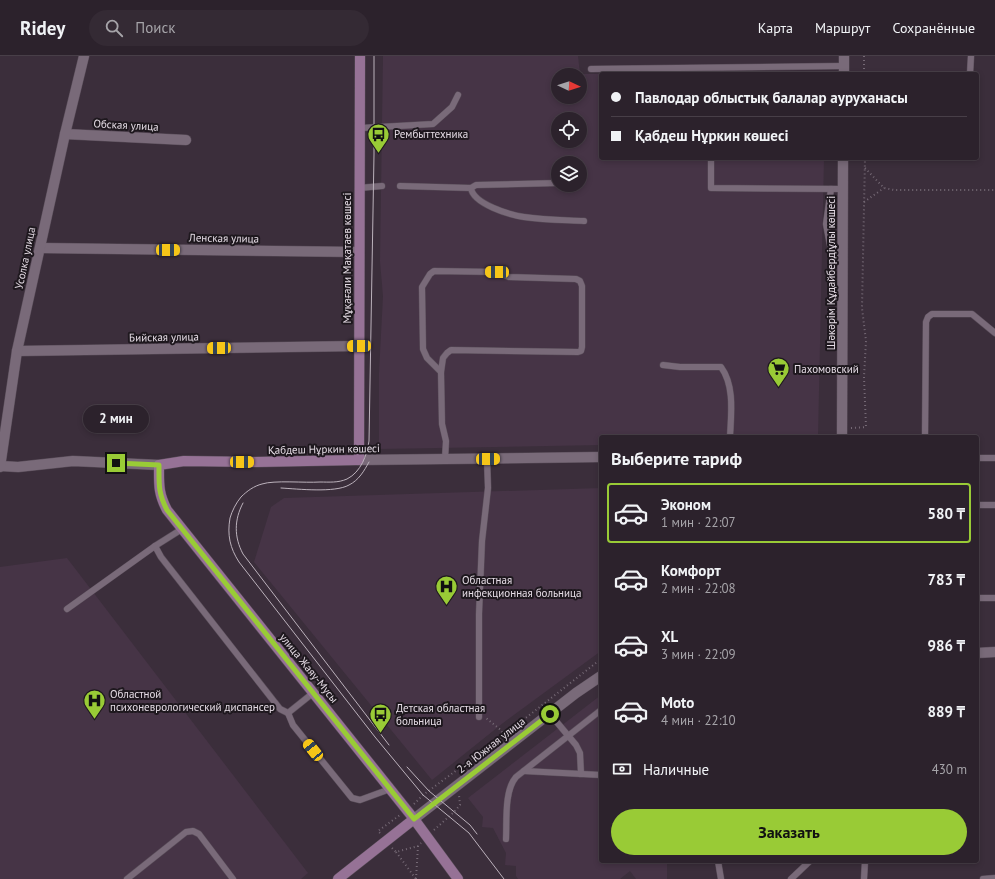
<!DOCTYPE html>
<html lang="ru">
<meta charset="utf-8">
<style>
body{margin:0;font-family:"PT Sans",sans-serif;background:#342a34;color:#f1f3f6;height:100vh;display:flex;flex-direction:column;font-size:15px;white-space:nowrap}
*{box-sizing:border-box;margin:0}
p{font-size:13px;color:#a6a4a9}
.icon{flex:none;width:22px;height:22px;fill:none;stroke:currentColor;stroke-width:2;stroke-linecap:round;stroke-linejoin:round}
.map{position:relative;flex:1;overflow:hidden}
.side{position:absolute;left:599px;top:379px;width:380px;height:428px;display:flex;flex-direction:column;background:#2c222c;border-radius:4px;box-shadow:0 2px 6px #0003,0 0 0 1px #483f48}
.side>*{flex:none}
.banner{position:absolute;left:599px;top:16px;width:380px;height:88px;border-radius:4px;box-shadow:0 2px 6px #0003,0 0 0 1px #483f48;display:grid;align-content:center;height:88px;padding:0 12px;background:#2c222c}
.needle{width:26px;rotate:94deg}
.controls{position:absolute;left:551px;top:12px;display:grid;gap:8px}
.controls a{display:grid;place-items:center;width:36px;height:36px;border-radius:50%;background:#2c222c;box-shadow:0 2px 6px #0003,0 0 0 1px #483f48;font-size:20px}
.end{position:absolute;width:18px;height:18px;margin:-9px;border:5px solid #99cb36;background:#111;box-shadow:0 0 0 2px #111}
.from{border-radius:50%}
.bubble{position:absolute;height:28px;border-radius:14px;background:#2c222c;box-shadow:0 2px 6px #0003,0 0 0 1px #483f48;font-size:13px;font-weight:700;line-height:28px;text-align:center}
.car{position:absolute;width:12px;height:24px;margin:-12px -6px;border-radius:5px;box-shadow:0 0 3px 1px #0007;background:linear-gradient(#f5c518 24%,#345 0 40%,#f5c518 0 76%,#345 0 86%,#f5c518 0)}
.banner b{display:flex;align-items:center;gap:14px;height:38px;font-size:15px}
.banner b+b{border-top:1px solid #483f48}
.banner i{width:10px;height:10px;background:#f1f3f6}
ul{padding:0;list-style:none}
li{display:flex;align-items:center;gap:12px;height:60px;margin:0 8px 6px;padding:0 4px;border:2px solid transparent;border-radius:4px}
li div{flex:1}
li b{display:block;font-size:15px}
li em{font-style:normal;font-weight:700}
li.selected{border-color:#99cb36}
li>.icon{width:36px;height:36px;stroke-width:1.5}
h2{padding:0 12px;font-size:18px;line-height:48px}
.pay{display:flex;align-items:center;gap:10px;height:44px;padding:0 12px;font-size:15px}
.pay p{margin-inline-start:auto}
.cta{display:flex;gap:8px;margin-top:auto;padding:8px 12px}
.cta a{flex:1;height:46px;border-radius:24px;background:#99cb36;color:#111;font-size:16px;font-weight:700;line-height:46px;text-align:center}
header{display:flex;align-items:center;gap:24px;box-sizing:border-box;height:56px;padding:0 20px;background:#2c222c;border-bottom:1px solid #483f48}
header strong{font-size:19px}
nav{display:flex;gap:22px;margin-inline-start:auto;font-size:14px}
.search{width:280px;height:36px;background:#342a34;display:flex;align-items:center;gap:10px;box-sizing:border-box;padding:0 14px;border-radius:22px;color:#a6a4a9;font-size:15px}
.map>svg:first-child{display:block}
.built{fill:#463446;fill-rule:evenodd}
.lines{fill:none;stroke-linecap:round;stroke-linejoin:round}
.lane-casing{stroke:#594d59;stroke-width:7}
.street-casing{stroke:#594d59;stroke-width:11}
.secondary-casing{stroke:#594d59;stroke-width:11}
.path{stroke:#756975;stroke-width:2;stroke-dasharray:1 3;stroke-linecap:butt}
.lane{stroke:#796a79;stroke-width:6}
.street{stroke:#796a79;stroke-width:10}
.secondary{stroke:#967296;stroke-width:10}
.tram{stroke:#bcb2bc;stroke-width:1}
.route{stroke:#99cb36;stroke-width:5}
.labels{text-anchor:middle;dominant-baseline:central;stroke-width:4;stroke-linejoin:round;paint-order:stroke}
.street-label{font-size:11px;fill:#e5dce5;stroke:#1e181e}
.poi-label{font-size:11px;fill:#e5dce5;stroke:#1e181e;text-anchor:start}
</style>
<header>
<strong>Ridey</strong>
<div class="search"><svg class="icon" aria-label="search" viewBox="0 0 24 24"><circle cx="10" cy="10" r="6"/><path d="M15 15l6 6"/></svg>Поиск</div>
<nav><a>Карта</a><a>Маршрут</a><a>Сохранённые</a></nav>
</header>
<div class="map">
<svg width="995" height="823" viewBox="0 0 995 823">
<rect width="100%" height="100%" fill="#3b2e3b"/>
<!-- built -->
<g class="built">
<path d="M383,0h195l2,18h21v84h223l-6,279h-217v8l-222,4v-76l4,-77 -3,-35zM558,19h22v22h-22zM558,63h22v22h-22zM558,107h22v22h-22z"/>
<path d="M826,17v1h-176z"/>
<path d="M601,432v163l-98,72 -71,57 -178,-218 17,-55 13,-9z"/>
<path d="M67,502l241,315 -7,6h-301v-312z"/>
<path d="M601,639v166h66v18h-31l-6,-8 -10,8h-102l-2,-3v-10l-11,-1 1,-12 -13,-25 -11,-1 1,-10 -15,-19z"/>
</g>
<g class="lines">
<defs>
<g id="lane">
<path d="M591,13l253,-3"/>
<path d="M970,18l1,-18"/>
<path d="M361,72l72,-4 19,-17 6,-12"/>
<path d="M711,102v30l132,1"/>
<path d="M400,130l71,2c2,16 39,27 53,29 20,3 40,3 60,4"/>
<path d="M359,132l23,-2"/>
<path d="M471,132l5,-3 82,-2"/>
<path d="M831,133l-5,35 4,21 12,12"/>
<path d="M663,309l17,2h41c14,19 10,48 9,70"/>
<path d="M441,316l-14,-14 -4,-9 -1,-62 8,-13 4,-3 63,1 12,5 67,2 4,2 2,5v61l-1,4 -3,1 -127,-2 -4,3 -4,5 -2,14 1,52 4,17 -1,18"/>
<path d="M925,381l1,-115 2,-5 4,-3h40l23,19"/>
<path d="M977,402h18"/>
<path d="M977,449h18"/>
<path d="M155,490l6,11 119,152 8,4 25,-20"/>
<path d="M977,542h18"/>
<path d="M67,553l88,-63 27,-17"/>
<path d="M288,657l5,12 59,73 8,2 30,-11"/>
<path d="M550,658l26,31 4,8 1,21"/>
<path d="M479,661v-103l3,-73 6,-53 -1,-29"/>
<path d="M524,715l77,4"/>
<path d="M506,783c1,-18 -2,-48 10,-62l85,-67"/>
<path d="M718,805l3,18"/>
<path d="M127,823l59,-47 7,-1 6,3 34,45"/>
<path d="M791,823l19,-18"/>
<path d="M864,823l1,-18"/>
<path d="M983,823l12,-1"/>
</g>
<g id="street">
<path d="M844,18v-18"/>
<path d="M65,78l121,6"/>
<path d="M40,192l319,4"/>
<path d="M17,295l342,-5"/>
<path d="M842,381l1,-279"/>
<path d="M359,404l242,-3"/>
<path d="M1,410l17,1 55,-6 86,4"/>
<path d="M0,411l17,-116 48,-217 19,-78"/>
<path d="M977,597l18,-1"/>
<path d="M414,763l162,-126 25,-17"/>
</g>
<g id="secondary">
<path d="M360,0l-1,404 -103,2 -72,-1 -25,4c0,19 -1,28 8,45l247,309 44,60"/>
<path d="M338,823l76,-60"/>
</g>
</defs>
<!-- lane casing -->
<use href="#lane" class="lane-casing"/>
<!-- street casing -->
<use href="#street" class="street-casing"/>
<!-- secondary casing -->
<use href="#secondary" class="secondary-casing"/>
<!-- path -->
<g class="path">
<path d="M864,0v18"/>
<path d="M865,112l19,20 10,2h101"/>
<path d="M864,146l20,-14"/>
<path d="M851,372l15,-1 -2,-50 2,-36 -4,-33 3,-150"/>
<path d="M504,679l97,-76"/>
<path d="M414,748l9,-9 80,-59 -1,-5 -16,-13"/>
<path d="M434,774l20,-18 6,-7 -1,-10"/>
<path d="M380,777l-2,-2 22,-16"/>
<path d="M392,792l4,4 22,-6 3,-3"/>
<path d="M396,796l20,27"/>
<path d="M416,823l2,-33"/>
</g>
<!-- lane -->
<use href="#lane" class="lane"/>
<!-- street -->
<use href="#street" class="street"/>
<!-- secondary -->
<use href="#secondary" class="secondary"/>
<!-- tram -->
<g class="tram">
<path d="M374,0v98l-5,287c-2,14 -8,31 -22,38 -9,4 -18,3 -27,3 -15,1 -46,-2 -58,2 -8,2 -15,7 -21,13 -5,6 -9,14 -11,21 -3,17 0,30 9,44l136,175 48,58 46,38 35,46"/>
<path d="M281,432c17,1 54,5 68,-3 10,-5 15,-14 20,-23"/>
<path d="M243,447c-9,17 -9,34 0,51l146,191"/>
<path d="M407,711l22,24 41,34 7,9"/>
</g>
</g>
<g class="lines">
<!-- route -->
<path class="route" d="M116,407l43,2c0,19 -1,28 8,45l247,309 136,-105"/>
</g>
<!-- icons -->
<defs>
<symbol id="bus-pin" viewBox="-11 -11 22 30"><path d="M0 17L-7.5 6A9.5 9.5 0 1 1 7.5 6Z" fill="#99cb36" stroke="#1e181e"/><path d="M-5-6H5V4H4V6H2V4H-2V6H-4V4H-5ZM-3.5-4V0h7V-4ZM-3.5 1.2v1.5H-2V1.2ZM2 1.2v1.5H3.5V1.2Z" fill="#111"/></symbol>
<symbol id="supermarket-pin" viewBox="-11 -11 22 30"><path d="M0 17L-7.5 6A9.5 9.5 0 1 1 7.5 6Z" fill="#99cb36" stroke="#1e181e"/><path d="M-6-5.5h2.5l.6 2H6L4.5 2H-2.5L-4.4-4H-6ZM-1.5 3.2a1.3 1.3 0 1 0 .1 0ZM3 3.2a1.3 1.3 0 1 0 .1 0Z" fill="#111"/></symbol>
<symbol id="hospital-pin" viewBox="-11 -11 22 30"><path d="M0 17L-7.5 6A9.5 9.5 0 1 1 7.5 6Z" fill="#99cb36" stroke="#1e181e"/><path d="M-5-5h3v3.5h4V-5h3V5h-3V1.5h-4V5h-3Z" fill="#111"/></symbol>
</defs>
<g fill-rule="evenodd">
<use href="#bus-pin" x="366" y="66" width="25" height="34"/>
<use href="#supermarket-pin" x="766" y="300" width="25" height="34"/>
<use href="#hospital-pin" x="434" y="518" width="25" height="34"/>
<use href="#hospital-pin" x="82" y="632" width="25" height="34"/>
<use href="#bus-pin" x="368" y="646" width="25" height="34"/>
</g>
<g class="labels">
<!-- street labels -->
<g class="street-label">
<text transform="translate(126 69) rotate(3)">Обская улица</text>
<text transform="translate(224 182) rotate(1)">Ленская улица</text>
<text transform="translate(25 202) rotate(-78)">Усолка улица</text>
<text transform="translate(347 202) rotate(-90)">Мұқағали Мақатаев көшесі</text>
<text transform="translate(831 217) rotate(-90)">Шәкәрім Құдайбердіұлы көшесі</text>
<text transform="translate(164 281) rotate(-1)">Бийская улица</text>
<text transform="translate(324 393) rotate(-1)">Қабдеш Нұркин көшесі</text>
<text transform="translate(309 612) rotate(51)">улица Жаяу-Мусы</text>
<text transform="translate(491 689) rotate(-38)">2-я Южная улица</text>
</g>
<!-- poi labels -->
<g class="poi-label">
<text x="394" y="78">Рембыттехника</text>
<text x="794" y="313">Пахомовский</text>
<text x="462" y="524">Областная<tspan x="462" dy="13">инфекционная больница</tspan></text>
<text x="110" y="638">Областной<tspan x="110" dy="13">психоневрологический диспансер</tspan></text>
<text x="396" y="652">Детская областная<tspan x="396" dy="13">больница</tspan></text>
</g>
</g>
</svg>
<div class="controls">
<a><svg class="needle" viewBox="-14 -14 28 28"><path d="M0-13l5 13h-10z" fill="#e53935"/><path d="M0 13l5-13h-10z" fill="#a6a4a9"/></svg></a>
<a><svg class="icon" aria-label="locate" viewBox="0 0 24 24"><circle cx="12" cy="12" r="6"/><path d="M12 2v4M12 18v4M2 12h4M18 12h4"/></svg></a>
<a><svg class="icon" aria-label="layers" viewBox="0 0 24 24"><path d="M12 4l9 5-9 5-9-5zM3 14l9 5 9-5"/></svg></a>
</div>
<i class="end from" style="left:550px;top:658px"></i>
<i class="end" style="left:116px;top:407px"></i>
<div class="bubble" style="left:83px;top:349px;width:66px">2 мин</div>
<i class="car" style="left:168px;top:194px;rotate:90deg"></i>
<i class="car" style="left:497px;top:216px;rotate:271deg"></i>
<i class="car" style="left:359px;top:290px;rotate:269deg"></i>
<i class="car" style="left:219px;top:292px;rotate:269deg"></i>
<i class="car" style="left:488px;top:403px;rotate:89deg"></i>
<i class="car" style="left:242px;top:406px;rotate:90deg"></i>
<i class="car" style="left:313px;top:694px;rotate:321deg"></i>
<div class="banner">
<b><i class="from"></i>Павлодар облыстық балалар ауруханасы</b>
<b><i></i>Қабдеш Нұркин көшесі</b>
</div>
<section class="side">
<h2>Выберите тариф</h2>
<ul>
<li class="selected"><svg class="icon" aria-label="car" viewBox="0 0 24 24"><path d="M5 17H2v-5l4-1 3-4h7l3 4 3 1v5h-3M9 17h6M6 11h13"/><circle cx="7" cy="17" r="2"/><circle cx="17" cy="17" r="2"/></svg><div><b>Эконом</b><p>1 мин · 22:07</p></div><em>580 ₸</em></li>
<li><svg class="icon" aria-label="car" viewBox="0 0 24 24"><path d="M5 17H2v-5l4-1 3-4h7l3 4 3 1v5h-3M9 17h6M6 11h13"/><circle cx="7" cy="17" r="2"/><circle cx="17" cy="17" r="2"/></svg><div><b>Комфорт</b><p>2 мин · 22:08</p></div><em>783 ₸</em></li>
<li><svg class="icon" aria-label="car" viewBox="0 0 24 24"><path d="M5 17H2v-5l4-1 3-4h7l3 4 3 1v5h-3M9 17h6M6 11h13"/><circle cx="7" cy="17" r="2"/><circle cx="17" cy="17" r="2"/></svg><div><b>XL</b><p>3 мин · 22:09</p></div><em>986 ₸</em></li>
<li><svg class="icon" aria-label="car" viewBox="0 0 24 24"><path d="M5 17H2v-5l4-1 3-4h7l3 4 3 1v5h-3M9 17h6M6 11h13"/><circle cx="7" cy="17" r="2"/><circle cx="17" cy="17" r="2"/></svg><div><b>Moto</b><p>4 мин · 22:10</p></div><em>889 ₸</em></li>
</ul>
<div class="pay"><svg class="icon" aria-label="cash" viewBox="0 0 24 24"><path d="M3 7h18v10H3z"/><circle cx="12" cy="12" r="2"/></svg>Наличные<p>430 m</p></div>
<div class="cta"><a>Заказать</a></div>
</section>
</div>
